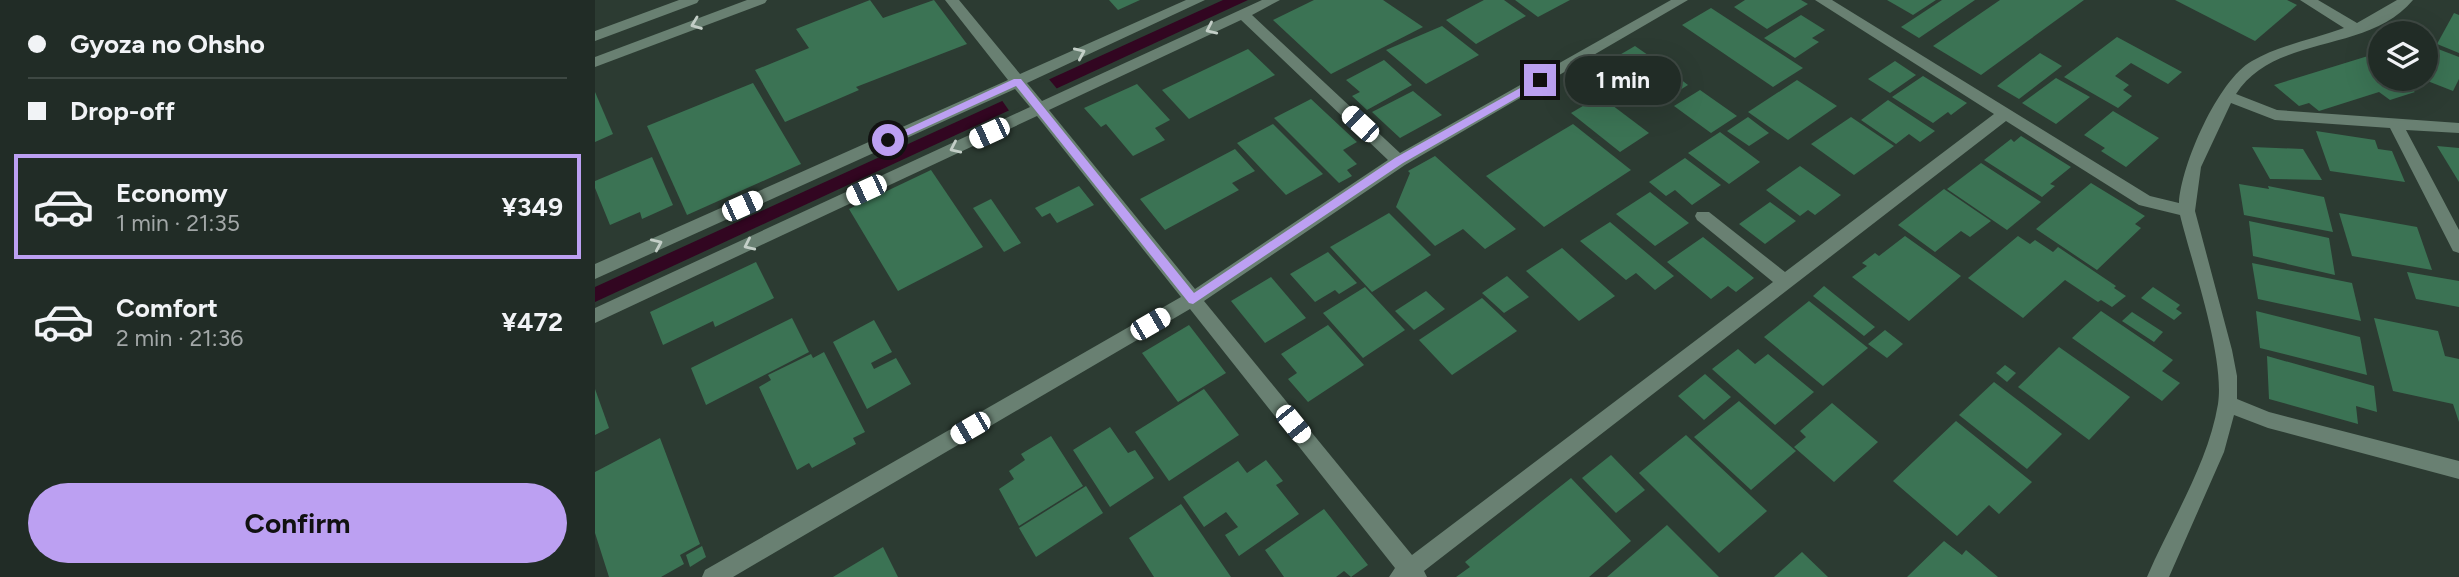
<!DOCTYPE html>
<meta charset="utf-8">
<style>
body{margin:0;font-family:Figtree,sans-serif;background:#2d3832;color:#f1f3f6;height:100vh;display:flex;flex-direction:column;font-size:26px;white-space:nowrap}
*{box-sizing:border-box;margin:0}
p{font-size:23px;color:#a2a7a7}
.icon{flex:none;width:38px;height:38px;fill:none;stroke:currentColor;stroke-width:2;stroke-linecap:round;stroke-linejoin:round}
.map{position:relative;flex:1;overflow:hidden}
.sheet{display:flex;flex-direction:column;background:#212c26;width:595px}
.sheet>*{flex:none}
.hud{display:grid;align-content:center;height:154px;padding:0 28px;background:#212c26}
.controls{position:absolute;left:1773px;top:21px;display:grid;gap:14px}
.controls a{display:grid;place-items:center;width:70px;height:70px;border-radius:50%;background:#212c26;box-shadow:0 7px 28px #0002,0 0 0 2px #3e4843;font-size:35px}
.end{position:absolute;width:32px;height:32px;margin:-16px;border:9px solid #bca0f2;background:#111;box-shadow:0 0 0 4px #111}
.from{border-radius:50%}
.bubble{position:absolute;height:49px;border-radius:24px;background:#212c26;box-shadow:0 7px 28px #0002,0 0 0 2px #3e4843;font-size:23px;font-weight:700;line-height:49px;text-align:center}
.car{position:absolute;width:21px;height:42px;margin:-21px -10px;border-radius:9px;box-shadow:0 0 5px 2px #0007;background:linear-gradient(#fff 24%,#345 0 40%,#fff 0 76%,#345 0 86%,#fff 0)}
.hud b{display:flex;align-items:center;gap:24px;height:66px;font-size:26px}
.hud b+b{border-top:2px solid #3e4843}
.hud i{width:18px;height:18px;background:#f1f3f6}
ul{padding:0;list-style:none}
li{display:flex;align-items:center;gap:21px;height:105px;margin:0 14px 10px;padding:0 14px;border:4px solid transparent;border-radius:0px}
li div{flex:1}
li b{display:block;font-size:26px}
li em{font-style:normal;font-weight:700}
li.on{border-color:#bca0f2}
li>.icon{width:63px;height:63px;stroke-width:1.5}
.button{display:flex;gap:14px;margin-top:auto;padding:14px 28px}
.button a{flex:1;height:80px;border-radius:42px;background:#bca0f2;color:#111;font-size:28px;font-weight:700;line-height:80px;text-align:center}
main{display:flex;flex:1;min-height:0}
.map>svg:first-child{display:block}
.water{fill:#320621}
.pier{fill:#2c3b32}
.building{fill:#3b7354}
.lines{fill:none;stroke-linecap:round;stroke-linejoin:round}
.minor{fill:#698072;fill-rule:evenodd}
.oneway{stroke:#c3cec7}
.route{fill:#bca0f2}
</style>
<main>
<section class="sheet">
<div class="hud">
<b><i class="from"></i>Gyoza no Ohsho</b>
<b><i></i>Drop-off</b>
</div>
<ul>
<li class="on"><svg class="icon" aria-label="car" viewBox="0 0 24 24"><path d="M5 17H2v-5l4-1 3-4h7l3 4 3 1v5h-3M9 17h6M6 11h13"/><circle cx="7" cy="17" r="2"/><circle cx="17" cy="17" r="2"/></svg><div><b>Economy</b><p>1 min · 21:35</p></div><em>¥349</em></li>
<li><svg class="icon" aria-label="car" viewBox="0 0 24 24"><path d="M5 17H2v-5l4-1 3-4h7l3 4 3 1v5h-3M9 17h6M6 11h13"/><circle cx="7" cy="17" r="2"/><circle cx="17" cy="17" r="2"/></svg><div><b>Comfort</b><p>2 min · 21:36</p></div><em>¥472</em></li>
</ul>
<div class="button"><a>Confirm</a></div>
</section>
<div class="map">
<svg width="1864" height="577" viewBox="0 0 1864 577">
<rect width="100%" height="100%" fill="#2c3b32"/>
<!-- water -->
<path class="water" d="M628,0h25l-653,302v-15z"/>
<!-- pier -->
<path class="pier" d="M453,78l10,12 -48,22 -9,-13z"/>
<!-- building -->
<g class="building">
<path d="M275,0l13,18 51,-18 33,44 -111,43 3,3 -74,32 -30,-52 54,-22 -13,-19z"/>
<path d="M514,0h31l-22,10z"/>
<path d="M719,0h69l40,27 -92,47 -58,-54z"/>
<path d="M889,0h20l22,16 -50,28 -30,-24z"/>
<path d="M920,0h55l-32,17z"/>
<path d="M1150,0h56l7,4 -41,25 -33,-22z"/>
<path d="M1292,0h49l-23,15z"/>
<path d="M1347,0h33l-56,38 -18,-11z"/>
<path d="M1405,0h84l-103,75 -48,-29z"/>
<path d="M1580,0h112l10,5 -42,36z"/>
<path d="M1116,8l92,60 -30,19 -91,-62z"/>
<path d="M1859,13l5,2v38l-22,-9z"/>
<path d="M1206,15l24,15 -13,8 7,4 -24,16 -31,-20z"/>
<path d="M847,26l37,29 -53,29 -40,-34z"/>
<path d="M1522,37l65,35 -14,12 -37,-21 -16,13 14,9 -6,5 9,6 -14,12 -54,-31z"/>
<path d="M1830,44l34,13v22l-6,12 -28,-11z"/>
<path d="M1040,46l33,23 -20,12 -32,-24z"/>
<path d="M653,49l27,26 -86,44 -27,-29z"/>
<path d="M1445,53l22,13 -43,33 -22,-13z"/>
<path d="M1773,56l12,9v14h18l17,13 -25,8 -11,-8 -60,19 -10,-8 -10,3 -25,-21z"/>
<path d="M789,60l28,25 -45,25 -15,-14 8,-4 -14,-12z"/>
<path d="M1300,61l21,14 -26,18 -22,-14z"/>
<path d="M1076,72l17,13 -32,20 -18,-13z"/>
<path d="M1328,76l44,27 -16,12 -3,-3 -15,11 -41,-26z"/>
<path d="M1461,78l34,19 -34,27 -34,-21z"/>
<path d="M1202,80l40,26 -49,34 -40,-28z"/>
<path d="M158,83l48,81 -114,51 -40,-89z"/>
<path d="M542,84l33,36 -15,8 10,12 -32,16 -27,-32 -5,3 -17,-19z"/>
<path d="M1105,90l37,26 -26,17 -37,-27z"/>
<path d="M818,91l29,24 -42,23 -28,-26z"/>
<path d="M0,92l18,42 -18,8z"/>
<path d="M1005,96l49,37 -29,19 -49,-39z"/>
<path d="M716,99l46,43 -14,8 14,14 -10,6 5,6 -13,7 -65,-65z"/>
<path d="M1293,100l47,31 -15,11 -11,-8 -13,10 -35,-24z"/>
<path d="M1518,111l46,27 -33,29 -25,-16 4,-3 -21,-13z"/>
<path d="M1153,117l21,16 -20,13 -22,-15z"/>
<path d="M1256,117l43,29 -40,29 -43,-31z"/>
<path d="M678,124l50,50 -37,21 -49,-52z"/>
<path d="M978,124l58,46 -87,57 -58,-51z"/>
<path d="M1721,131l59,9 3,9 14,2 13,31 -75,-11z"/>
<path d="M1125,132l40,30 -31,22 -41,-31z"/>
<path d="M1426,136l50,31 -21,17 5,2 -13,11 -58,-37 27,-21 3,3z"/>
<path d="M1842,146l22,2v34z"/>
<path d="M1657,147l51,2 19,31 -52,-1z"/>
<path d="M640,149l20,22 -23,12 7,7 -74,40 -25,-31z"/>
<path d="M840,156l81,73 -31,20 -22,-20 -28,17 -39,-39 14,-34 -2,-2z"/>
<path d="M57,157l21,48 -31,14 -2,-7 -30,13 -15,-37v-7z"/>
<path d="M1090,158l36,27 -29,20 -17,-15 -9,6 -17,-14z"/>
<path d="M1386,163l60,39 -34,28 -60,-41z"/>
<path d="M1205,166l41,29 -26,20 -7,-5 -8,6 -34,-26z"/>
<path d="M336,170l52,77 -85,44 -49,-82z"/>
<path d="M1496,183l54,33 -10,8 6,4 -44,42 -61,-41z"/>
<path d="M1644,184l30,5 -1,-3 56,11 9,35 -89,-17z"/>
<path d="M484,186l15,19 -37,18 -7,-10 -8,4 -7,-9z"/>
<path d="M1349,189l47,32 -21,16 -9,-6 -26,21 -37,-27z"/>
<path d="M1055,192l39,31 -34,23 -39,-32z"/>
<path d="M396,199l30,44 -17,9 -31,-44z"/>
<path d="M1175,202l26,19 -31,23 -26,-20z"/>
<path d="M794,213l42,42 -59,37 -42,-45z"/>
<path d="M1744,213l78,14 15,43 -80,-14z"/>
<path d="M1654,221l80,17 6,37 -82,-19z"/>
<path d="M1015,222l64,54 -19,14 -19,-17 -10,7 -46,-39z"/>
<path d="M1310,236l56,40 -52,45 -57,-44 15,-11 -5,-3 13,-10 4,3z"/>
<path d="M1423,236l12,8 5,-4 18,12 5,-5 58,39 -2,2 12,8 -14,11 -11,-7 -3,2 -33,-22 -42,38 -55,-40z"/>
<path d="M1108,237l51,41 -18,14 -8,-6 -17,13 -44,-37z"/>
<path d="M967,248l53,48 -36,25 -53,-50z"/>
<path d="M733,252l29,31 -18,11 -4,-4 -20,12 -25,-28z"/>
<path d="M161,262l18,36 -59,29 -2,-6 -50,24 -13,-33z"/>
<path d="M1657,263l100,20 9,38 -103,-22z"/>
<path d="M1812,272l52,9v26l-43,-8z"/>
<path d="M912,276l22,21 -25,16 -22,-20z"/>
<path d="M676,277l35,41 -41,25 -34,-42z"/>
<path d="M1229,286l51,41 -11,9 -51,-40z"/>
<path d="M770,287l40,43 -42,28 -40,-45z"/>
<path d="M1558,287l27,18 -4,4 6,4 -8,7 -33,-22z"/>
<path d="M831,291l19,18 -31,21 -19,-19z"/>
<path d="M887,298l35,33 -65,44 -33,-35z"/>
<path d="M1214,301l59,47 -45,38 -59,-49z"/>
<path d="M1506,311l72,49 -11,11 18,12 -18,18 -90,-63z"/>
<path d="M1661,311l104,26 7,38 -107,-27z"/>
<path d="M1537,312l31,20 -9,10 -32,-21z"/>
<path d="M197,318l17,34 -103,53 -15,-37z"/>
<path d="M1779,318l64,13 7,25 14,3v63l-6,-18 -60,-13z"/>
<path d="M279,320l18,32 -21,11 3,6 22,-11 15,26 -44,25 -34,-67z"/>
<path d="M594,325l37,48 -48,29 -36,-49z"/>
<path d="M733,325l36,40 -56,37 -20,-23 9,-6 -16,-19z"/>
<path d="M1290,330l18,14 -16,14 -19,-14z"/>
<path d="M1464,347l71,50 -41,43 -71,-53z"/>
<path d="M1143,349l17,15 13,-10 46,38 -39,33 -63,-56z"/>
<path d="M229,352l41,80 -12,6 3,6 -44,24 -3,-5 -12,7 -38,-83 12,-7 -3,-5 43,-21 2,4z"/>
<path d="M1672,356l107,30 3,26 -21,-6 2,18 -89,-25z"/>
<path d="M1410,365l11,8 -9,9 -11,-9z"/>
<path d="M1110,374l26,23 -27,23 -26,-24z"/>
<path d="M1399,382l68,52 -35,35 -68,-54z"/>
<path d="M0,389l14,39 -14,7z"/>
<path d="M609,389l35,46 -70,46 -34,-49z"/>
<path d="M1144,401l57,50 -45,39 -57,-53z"/>
<path d="M1237,403l46,39 -44,40 -40,-35 12,-10 -6,-6z"/>
<path d="M1361,421l76,61 -33,32 -10,-9 -32,31 -64,-55z"/>
<path d="M515,427l18,26 7,-3 19,28 -44,29 -37,-57z"/>
<path d="M1091,435l81,76 -48,42 -80,-80z"/>
<path d="M456,436l32,50 -64,40 -20,-37 15,-10 -5,-8 16,-11 -4,-6z"/>
<path d="M65,438l40,106 -20,11 4,9 -23,13h-52l-14,-44v-61z"/>
<path d="M1016,455l34,35 -29,23 -34,-35z"/>
<path d="M671,460l17,21 -7,4 23,29 -60,42 -14,-21 13,-8 -12,-15 -22,15 -21,-30 55,-36 9,12z"/>
<path d="M976,478l60,63 -42,36h-133l14,-10 -5,-5z"/>
<path d="M491,486l17,27 -67,44 -17,-29z"/>
<path d="M586,504l50,73h-77l-25,-39z"/>
<path d="M729,509l44,56 -17,12 -7,-6 -8,6h-52l-19,-27z"/>
<path d="M1072,525l52,52h-112z"/>
<path d="M1349,541l18,14 4,-5 32,27h-91z"/>
<path d="M107,546l4,11 -16,10 -4,-12z"/>
<path d="M288,547l15,30h-65z"/>
<path d="M1207,552l26,25h-54z"/>
</g>
<g class="lines">
<!-- minor -->
<g class="minor">
<path d="M84,0h20l-2,3 -102,38v-10z"/>
<path d="M152,0h20l-2,3 -170,64v-10z"/>
<path d="M350,0h14l61,74 166,-74h19l-178,83 15,18 220,-101h18l-28,15 148,138 271,-153h17l-283,165 -201,136 208,254 361,-273 -76,-62 -2,-4 2,-4h12l76,60 209,-158 -179,-114h17l318,196 29,7c2,-38 39,-123 73,-142 28,-16 62,-22 92,-33l-44,-28h18l39,23 40,-23h16c-45,54 -139,34 -177,94l41,16 182,13v10l-53,-3 53,100v23l-6,-2 -63,-123 -115,-8 -44,-17 -30,64 -6,44 37,139 5,26v23l32,13 190,49v18l-191,-51 -34,-13 -10,37 -55,125h-22c24,-56 61,-113 71,-173 7,-47 -26,-140 -38,-189l-41,-10 -133,-84 -582,450 3,6h-38l6,-9 -205,-259 -457,268h-31l3,-7 476,-273 -144,-181 -442,207v-15l435,-201 -15,-18 -420,190v-15l413,-184zM646,20l147,140 -193,129 -146,-179z"/>
</g>
</g>
<!-- one-way arrows -->
<defs><path id="oneway-chevron" d="M-2-3.5L2.5 0L-2 3.5" fill="none" stroke-width="1.6" stroke-linecap="round" stroke-linejoin="round" transform="scale(1.75)"/></defs>
<g class="oneway">
<use href="#oneway-chevron" transform="translate(101 24) rotate(159)"/>
<use href="#oneway-chevron" transform="translate(616 29) rotate(155)"/>
<use href="#oneway-chevron" transform="translate(485 53) rotate(-24)"/>
<use href="#oneway-chevron" transform="translate(360 148) rotate(155)"/>
<use href="#oneway-chevron" transform="translate(62 244) rotate(-24)"/>
<use href="#oneway-chevron" transform="translate(154 245) rotate(155)"/>
</g>
<!-- route -->
<path class="route" d="M945,77l5,3 -2,3 -140,80 -210,141 -4,-1 -173,-217 -125,57 -8,-3 131,-61h7l173,214 201,-135z"/>
</svg>
<div class="controls">
<a><svg class="icon" aria-label="layers" viewBox="0 0 24 24"><path d="M12 4l9 5-9 5-9-5zM3 14l9 5 9-5"/></svg></a>
</div>
<i class="end from" style="left:293px;top:140px"></i>
<i class="end" style="left:945px;top:80px"></i>
<div class="bubble" style="left:970px;top:56px;width:116px">1 min</div>
<i class="car" style="left:765px;top:124px;rotate:313deg"></i>
<i class="car" style="left:394px;top:133px;rotate:245deg"></i>
<i class="car" style="left:271px;top:190px;rotate:245deg"></i>
<i class="car" style="left:147px;top:206px;rotate:66deg"></i>
<i class="car" style="left:555px;top:324px;rotate:60deg"></i>
<i class="car" style="left:698px;top:424px;rotate:141deg"></i>
<i class="car" style="left:375px;top:428px;rotate:240deg"></i>
</div>
</main>
